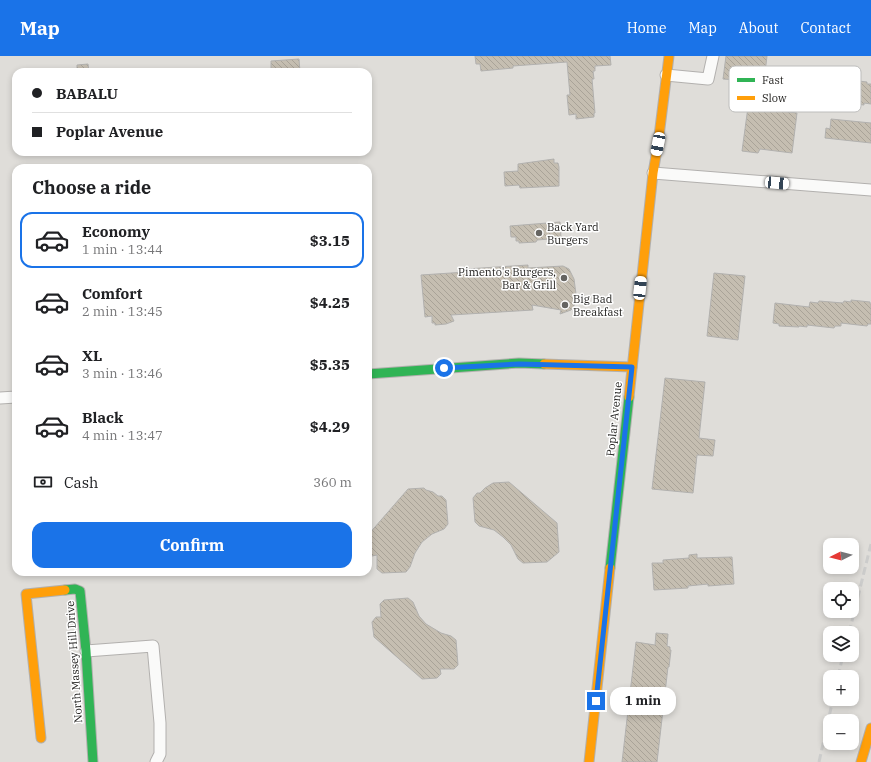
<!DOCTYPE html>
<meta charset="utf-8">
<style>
body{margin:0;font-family:"IBM Plex Serif",serif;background:#f6f6f6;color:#202124;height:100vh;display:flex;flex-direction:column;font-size:15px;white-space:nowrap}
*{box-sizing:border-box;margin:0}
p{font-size:13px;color:#757577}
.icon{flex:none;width:22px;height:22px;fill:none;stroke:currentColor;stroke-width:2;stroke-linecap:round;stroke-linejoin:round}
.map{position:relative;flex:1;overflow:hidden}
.panel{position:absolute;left:12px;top:108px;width:360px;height:412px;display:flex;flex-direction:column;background:#fff;border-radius:12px;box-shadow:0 2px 6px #0003}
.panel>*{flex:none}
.top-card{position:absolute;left:12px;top:12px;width:360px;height:88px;border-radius:12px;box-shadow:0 2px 6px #0003;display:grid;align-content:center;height:88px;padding:0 20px;background:#fff}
.needle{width:26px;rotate:264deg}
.tools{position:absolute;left:823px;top:482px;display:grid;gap:8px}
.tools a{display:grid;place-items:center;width:36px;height:36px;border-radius:8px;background:#fff;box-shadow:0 2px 6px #0003;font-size:20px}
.end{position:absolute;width:18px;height:18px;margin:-9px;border:5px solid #1a73e8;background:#fff;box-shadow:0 0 0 2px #fff}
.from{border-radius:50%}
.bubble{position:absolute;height:28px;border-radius:12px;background:#fff;box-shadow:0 2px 6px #0003;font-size:13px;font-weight:700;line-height:28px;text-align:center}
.car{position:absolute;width:12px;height:24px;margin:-12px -6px;border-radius:5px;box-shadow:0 0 3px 1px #0007;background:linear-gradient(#fff 24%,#345 0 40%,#fff 0 76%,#345 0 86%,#fff 0)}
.top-card b{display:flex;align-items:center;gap:14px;height:38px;font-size:15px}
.top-card b+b{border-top:1px solid #e0e0e0}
.top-card i{width:10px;height:10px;background:#202124}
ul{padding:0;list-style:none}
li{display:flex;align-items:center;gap:12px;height:56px;margin:0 8px 6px;padding:0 12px;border:2px solid transparent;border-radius:12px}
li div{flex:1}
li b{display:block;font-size:15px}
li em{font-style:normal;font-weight:700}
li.selected{border-color:#1a73e8}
li>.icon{width:36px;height:36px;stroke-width:1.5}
h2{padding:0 20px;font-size:18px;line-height:48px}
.pay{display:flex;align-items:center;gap:10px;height:44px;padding:0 20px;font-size:15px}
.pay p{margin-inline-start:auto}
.primary-button{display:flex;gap:8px;margin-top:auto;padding:8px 20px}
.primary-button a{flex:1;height:46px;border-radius:12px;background:#1a73e8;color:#fff;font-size:16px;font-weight:700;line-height:46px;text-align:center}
header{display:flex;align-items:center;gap:24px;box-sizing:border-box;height:56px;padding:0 20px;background:#1a73e8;color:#fff}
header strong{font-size:19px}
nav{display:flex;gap:22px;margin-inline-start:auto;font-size:14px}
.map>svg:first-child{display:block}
.building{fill:url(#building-back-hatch);stroke:#b2b1af}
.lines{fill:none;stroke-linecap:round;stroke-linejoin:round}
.street-casing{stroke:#b2b0ae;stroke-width:13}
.fast-casing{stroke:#b2b0ae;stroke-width:11}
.slow-casing{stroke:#b2b0ae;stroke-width:11}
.street{stroke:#fafaf9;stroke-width:11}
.fast{stroke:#30b455;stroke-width:9}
.slow{stroke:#ff9f0a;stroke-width:9}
.rail{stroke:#cccccb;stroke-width:3;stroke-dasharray:8 4;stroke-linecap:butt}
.route{stroke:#1a73e8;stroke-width:5}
.poi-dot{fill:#656461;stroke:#fff;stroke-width:1.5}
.labels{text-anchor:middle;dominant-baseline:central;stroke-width:3;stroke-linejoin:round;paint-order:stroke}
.poi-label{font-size:11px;fill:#242321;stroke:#fff;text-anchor:start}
.street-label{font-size:11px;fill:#242321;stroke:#fff}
.key{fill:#fff;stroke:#bdbdbc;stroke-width:1}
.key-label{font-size:11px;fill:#242321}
</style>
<header>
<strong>Map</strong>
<nav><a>Home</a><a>Map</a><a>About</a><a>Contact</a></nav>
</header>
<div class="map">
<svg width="871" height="706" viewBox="0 0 871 706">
<defs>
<pattern id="building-back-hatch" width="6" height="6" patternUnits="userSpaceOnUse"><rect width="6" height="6" fill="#c5beb1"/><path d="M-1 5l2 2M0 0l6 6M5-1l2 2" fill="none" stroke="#a9a398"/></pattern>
</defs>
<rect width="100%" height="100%" fill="#dfddd9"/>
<!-- building -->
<g class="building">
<path d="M475,0h135l1,9 -16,1v5h-2l1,8h-2l3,34h-1v4l-18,2v-5l-7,1 -2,-20h3l-3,-33 -54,4v2l-32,3 -1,-7h-4z"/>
<path d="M726,0h41l-3,26 -41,-3z"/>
<path d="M299,3l1,13h-29v-11z"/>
<path d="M88,8l1,8h-12v-7z"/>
<path d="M850,24l17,2v2h4v20l-7,-1v2l-17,-2 1,-2 -9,-1 2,-19 8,1z"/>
<path d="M748,51l49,6 -5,40 -32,-4 -2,4 -16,-2z"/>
<path d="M831,63l40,4v20l-46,-5 1,-10 4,1z"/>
<path d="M554,103v4h4l1,4v19l-39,2 -1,-3 -14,1 -1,-14 14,-1v-7z"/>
<path d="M560,166l1,16 -24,2 -1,2 -17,1v-2h-3v-4h-5l-1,-11z"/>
<path d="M528,209v3l35,-2 6,3 5,10 2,15 -2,12 -3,4 -11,4 1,-4 -29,-5 1,5 -82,5 3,6 -8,3 -11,1v-2h-3v-7l-7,1 -4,-42 45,-3v-3z"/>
<path d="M714,217l31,3 -7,64 -31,-4z"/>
<path d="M851,244l19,2v2h1v20h-3l-1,2 -26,-3v3h-6l-1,2 -27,-3v2l-8,-1v1l-20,-1v-2l-6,-1 2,-20 34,4 1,-5 8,1 1,-2 24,2 1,-2 7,1z"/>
<path d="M665,322l40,4 -6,56 16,2 -2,16 -16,-1 -4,38 -41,-4z"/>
<path d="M509,426l48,41 2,29 -12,10 -24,1 -5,-4 -7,-14 -8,-8 -9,-7 -15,-4 -4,-4 -2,-24 4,-5h3l5,-5 8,-5z"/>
<path d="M424,432l2,2 7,2 5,4h4l4,4 2,24 -4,5 -12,5 -10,8 -7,11 -5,14 -4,5 -24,1 -5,-4v-14l-5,1 -4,-4v-17l40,-46z"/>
<path d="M697,498v4l35,-1 2,27 -26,2v-2l-20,2v2l-34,2 -2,-27h11v-3l26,-2v-3z"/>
<path d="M408,542l5,4 6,14 7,8 15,9 10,3 5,4 2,25 -4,4h-14l1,5 -4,4 -15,1 -48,-42 -2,-15 4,-5h5l-1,-13 4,-4z"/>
<path d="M656,577l12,1 -1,12 3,1v3h1l-2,17h-1l-11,95h-35l14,-120 19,3z"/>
</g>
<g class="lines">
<defs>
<g id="street">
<path d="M666,19l42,4 5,-23"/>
<path d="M653,117l218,17"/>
<path d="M0,342l16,-1"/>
<path d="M86,595l67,-5 7,77v31l-4,8"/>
</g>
<g id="fast">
<path d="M368,318l151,-11 25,1"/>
<path d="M610,512l19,-171"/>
<path d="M65,534l10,-1 5,2 6,60 7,111"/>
</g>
<g id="slow">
<path d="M544,308l88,3"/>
<path d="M629,341l24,-224 5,-29 11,-88"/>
<path d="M41,682l-15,-144 39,-4"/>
<path d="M589,706l21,-194"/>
<path d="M861,706l10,-34"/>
</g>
</defs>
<!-- street casing -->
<use href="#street" class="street-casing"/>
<!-- fast casing -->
<use href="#fast" class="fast-casing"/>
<!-- slow casing -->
<use href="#slow" class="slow-casing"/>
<!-- street -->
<use href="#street" class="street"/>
<!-- fast -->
<use href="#fast" class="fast"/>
<!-- slow -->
<use href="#slow" class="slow"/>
<!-- rail -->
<g class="rail">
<path d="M849,577l22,-89"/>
<path d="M838,621l5,-22"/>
<path d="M819,706l14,-63"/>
</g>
</g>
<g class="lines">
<!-- route -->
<path class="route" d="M444,312l75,-4 113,3 -36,334"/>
</g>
<!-- markers -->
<g class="poi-dot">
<circle cx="539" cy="177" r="4"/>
<circle cx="564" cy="222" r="4"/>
<circle cx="565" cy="249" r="4"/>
</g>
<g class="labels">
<!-- poi labels -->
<g class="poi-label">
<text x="547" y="171">Back Yard<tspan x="547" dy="13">Burgers</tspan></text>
<text x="556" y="216" text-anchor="end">Pimento's Burgers,<tspan x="556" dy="13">Bar &amp; Grill</tspan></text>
<text x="573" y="243">Big Bad<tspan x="573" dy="13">Breakfast</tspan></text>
</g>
<!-- street labels -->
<g class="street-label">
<text transform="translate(614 363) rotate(-84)">Poplar Avenue</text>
<text transform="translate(74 606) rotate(-94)">North Massey Hill Drive</text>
</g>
</g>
<!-- legend -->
<rect x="729" y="10" width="132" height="46" rx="6" class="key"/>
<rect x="737" y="22" width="18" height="4" fill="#30b455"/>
<rect x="737" y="40" width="18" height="4" fill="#ff9f0a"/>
<g class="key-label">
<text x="762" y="28">Fast</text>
<text x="762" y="46">Slow</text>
</g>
</svg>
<div class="tools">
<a><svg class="needle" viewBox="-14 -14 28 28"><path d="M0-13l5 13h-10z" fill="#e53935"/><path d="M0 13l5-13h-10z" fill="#757577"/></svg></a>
<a><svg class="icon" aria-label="locate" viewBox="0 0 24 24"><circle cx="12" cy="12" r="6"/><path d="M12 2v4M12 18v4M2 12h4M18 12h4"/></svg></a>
<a><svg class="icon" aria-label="layers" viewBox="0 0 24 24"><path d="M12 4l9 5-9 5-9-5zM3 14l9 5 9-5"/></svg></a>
<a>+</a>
<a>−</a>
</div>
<i class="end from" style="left:444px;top:312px"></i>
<i class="end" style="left:596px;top:645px"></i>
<div class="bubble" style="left:610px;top:631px;width:66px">1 min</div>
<i class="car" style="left:658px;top:88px;rotate:191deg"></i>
<i class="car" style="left:777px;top:127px;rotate:95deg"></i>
<i class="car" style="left:640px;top:232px;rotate:6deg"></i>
<div class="top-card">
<b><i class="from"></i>BABALU</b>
<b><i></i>Poplar Avenue</b>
</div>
<section class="panel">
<h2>Choose a ride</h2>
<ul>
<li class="selected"><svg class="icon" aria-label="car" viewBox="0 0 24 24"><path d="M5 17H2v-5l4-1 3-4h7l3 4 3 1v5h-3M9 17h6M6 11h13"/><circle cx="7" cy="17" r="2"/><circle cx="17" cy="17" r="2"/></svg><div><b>Economy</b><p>1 min · 13:44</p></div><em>$3.15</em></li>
<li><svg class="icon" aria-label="car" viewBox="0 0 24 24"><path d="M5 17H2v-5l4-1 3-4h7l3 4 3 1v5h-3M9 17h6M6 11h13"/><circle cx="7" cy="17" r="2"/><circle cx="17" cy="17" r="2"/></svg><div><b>Comfort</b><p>2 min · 13:45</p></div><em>$4.25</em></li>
<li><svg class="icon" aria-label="car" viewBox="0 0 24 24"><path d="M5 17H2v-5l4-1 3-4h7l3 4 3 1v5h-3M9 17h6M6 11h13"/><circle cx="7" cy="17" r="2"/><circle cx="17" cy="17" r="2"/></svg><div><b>XL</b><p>3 min · 13:46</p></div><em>$5.35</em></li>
<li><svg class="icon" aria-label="car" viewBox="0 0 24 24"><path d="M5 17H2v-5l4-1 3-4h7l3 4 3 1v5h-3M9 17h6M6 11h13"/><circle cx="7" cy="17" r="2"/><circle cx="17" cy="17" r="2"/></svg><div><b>Black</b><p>4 min · 13:47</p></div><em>$4.29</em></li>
</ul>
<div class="pay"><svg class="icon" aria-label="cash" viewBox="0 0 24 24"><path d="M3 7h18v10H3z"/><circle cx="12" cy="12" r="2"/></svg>Cash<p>360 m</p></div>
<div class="primary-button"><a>Confirm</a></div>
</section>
</div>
